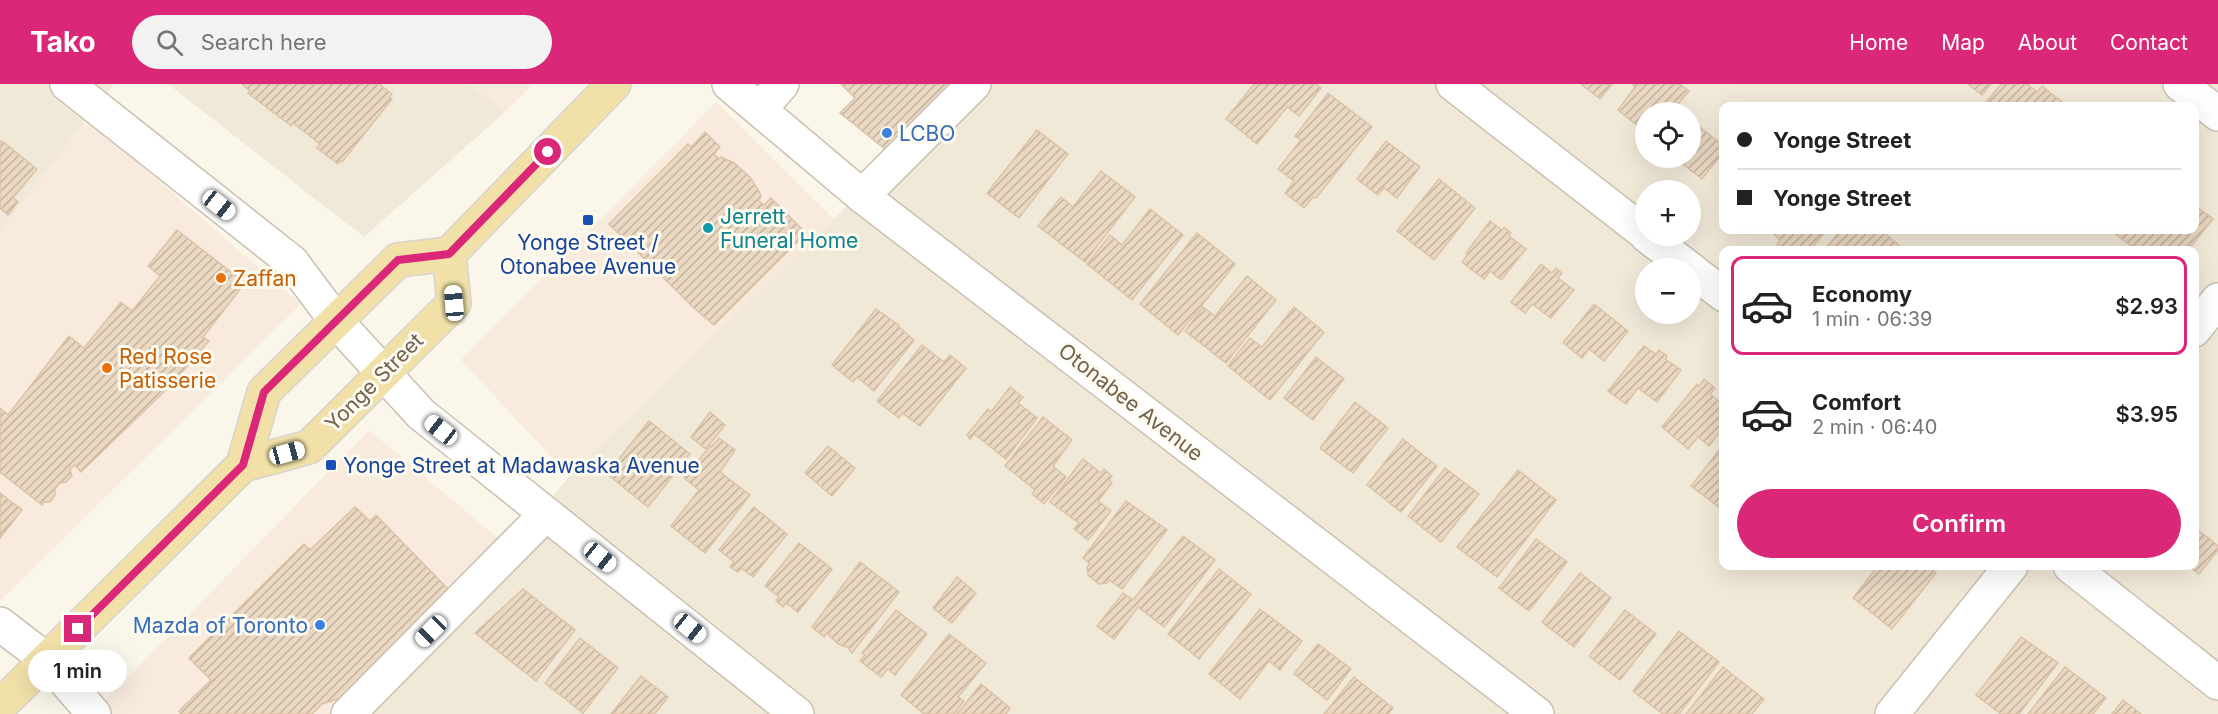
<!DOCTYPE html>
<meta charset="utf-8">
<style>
body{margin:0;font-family:Inter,sans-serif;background:#f2f2f2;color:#222;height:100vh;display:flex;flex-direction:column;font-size:22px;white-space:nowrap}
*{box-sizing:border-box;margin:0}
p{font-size:20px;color:#767676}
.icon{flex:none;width:33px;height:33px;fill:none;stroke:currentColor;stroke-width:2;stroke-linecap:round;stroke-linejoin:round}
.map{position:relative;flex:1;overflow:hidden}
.sheet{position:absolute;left:1719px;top:162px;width:480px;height:324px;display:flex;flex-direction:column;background:#fff;border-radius:12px;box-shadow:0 6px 24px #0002}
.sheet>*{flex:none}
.banner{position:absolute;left:1719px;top:18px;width:480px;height:132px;border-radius:12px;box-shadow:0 6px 24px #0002;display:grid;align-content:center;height:132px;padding:0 18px;background:#fff}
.controls{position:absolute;left:1635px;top:18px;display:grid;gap:12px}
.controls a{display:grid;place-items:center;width:66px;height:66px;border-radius:50%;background:#fff;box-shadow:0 6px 24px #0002;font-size:30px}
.end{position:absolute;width:27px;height:27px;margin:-14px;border:8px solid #db2777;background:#fff;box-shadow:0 0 0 3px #fff}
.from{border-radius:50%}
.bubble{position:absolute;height:42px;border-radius:21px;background:#fff;box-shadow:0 6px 24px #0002;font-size:20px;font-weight:600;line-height:42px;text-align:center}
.car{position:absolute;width:18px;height:36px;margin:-18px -9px;border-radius:8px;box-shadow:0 0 4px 2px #0007;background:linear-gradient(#fff 24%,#345 0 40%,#fff 0 76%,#345 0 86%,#fff 0)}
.banner b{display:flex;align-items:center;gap:21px;height:57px;font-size:22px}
.banner b+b{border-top:2px solid #e0e0e0}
.banner i{width:15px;height:15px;background:#222}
ul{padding:10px 0 0;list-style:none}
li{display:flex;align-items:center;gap:18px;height:99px;margin:0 12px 9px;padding:0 6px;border:3px solid transparent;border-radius:12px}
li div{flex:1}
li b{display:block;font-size:22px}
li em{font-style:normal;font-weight:600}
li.active{border-color:#db2777}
li>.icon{width:54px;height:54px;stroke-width:1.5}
.action{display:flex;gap:12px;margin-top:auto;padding:12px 18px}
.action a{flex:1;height:69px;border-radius:36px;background:#db2777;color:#fff;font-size:24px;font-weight:600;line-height:69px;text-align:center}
header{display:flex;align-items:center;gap:36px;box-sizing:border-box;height:84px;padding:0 30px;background:#db2777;color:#fff}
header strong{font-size:28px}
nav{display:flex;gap:33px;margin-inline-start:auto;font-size:21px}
.search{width:420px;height:54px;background:#f2f2f2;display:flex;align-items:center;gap:15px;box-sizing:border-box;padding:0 21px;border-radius:33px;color:#767676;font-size:22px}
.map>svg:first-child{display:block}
.residential{fill:#f1e9d8;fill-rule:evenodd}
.commercial{fill:#f9eade}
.building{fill:url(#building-hatch);stroke:#ddc3a6;stroke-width:1.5}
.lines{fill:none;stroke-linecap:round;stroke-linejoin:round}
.minor-casing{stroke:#cbc0b0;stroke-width:36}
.major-casing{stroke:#d8d3ce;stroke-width:36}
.minor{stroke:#fff;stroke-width:33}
.major{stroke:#f1e1a9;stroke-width:33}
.route{stroke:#db2777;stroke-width:8}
.shop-dot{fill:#3f7fe0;stroke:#fdfaef;stroke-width:2}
.transit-dot{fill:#1a4fb4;stroke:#fdfaef;stroke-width:2}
.culture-dot{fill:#0f9aa8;stroke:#fdfaef;stroke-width:2}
.food-dot{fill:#e8710a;stroke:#fdfaef;stroke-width:2}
.labels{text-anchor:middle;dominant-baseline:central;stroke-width:6;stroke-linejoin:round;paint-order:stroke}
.shop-label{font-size:21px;fill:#366cbe;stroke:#fdfaef;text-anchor:start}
.culture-label{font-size:21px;fill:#0d838f;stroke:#fdfaef;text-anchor:start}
.transit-label{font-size:21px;fill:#164399;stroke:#fdfaef}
.food-label{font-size:21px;fill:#c56008;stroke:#fdfaef;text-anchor:start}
.street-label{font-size:21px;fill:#72614f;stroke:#fdfaef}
</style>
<header>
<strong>Tako</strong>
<div class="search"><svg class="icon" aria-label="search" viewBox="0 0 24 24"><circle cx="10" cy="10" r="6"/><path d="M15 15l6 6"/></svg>Search here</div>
<nav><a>Home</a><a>Map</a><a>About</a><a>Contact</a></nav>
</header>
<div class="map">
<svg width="2218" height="630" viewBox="0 0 2218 630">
<defs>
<pattern id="building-hatch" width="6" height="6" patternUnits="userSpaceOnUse" patternTransform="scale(1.5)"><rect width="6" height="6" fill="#ead8c2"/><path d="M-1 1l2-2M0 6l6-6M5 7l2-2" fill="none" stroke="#c2b3a0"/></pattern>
</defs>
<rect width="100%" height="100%" fill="#faf6e9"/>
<!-- residential -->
<g class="residential">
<path d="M0,0h114l-114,147z"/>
<path d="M168,0h301l36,28 -141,125z"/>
<path d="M966,0h1252v630h-1872l166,-164 57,-74 265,-257zM1724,22h470v124h-470zM1646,28h44v46h-44zM1646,106h44v46h-44zM1724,166h470v316h-470zM1646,184h44v46h-44z"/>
</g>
<!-- commercial -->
<g class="commercial">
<path d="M469,0h64l-28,28z"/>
<path d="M716,18l118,117 -265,257 -108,-116z"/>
<path d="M87,35l214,185 -301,297v-370z"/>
<path d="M369,346l143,120 -166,164h-254z"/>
</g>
<!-- building -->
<g class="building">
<path d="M242,0h137l13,10 -3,3 3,2 -50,63 -2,-1 -2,3 -21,-16 3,-4 -27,-21 -2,3 -43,-33 2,-2z"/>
<path d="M841,0h115l-66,69 -50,-40 15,-15z"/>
<path d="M1254,0h62l5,4 -22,28 -12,-9 -30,37 -31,-25z"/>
<path d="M1581,0h31l-12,15z"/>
<path d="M1634,0h46l9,7 -18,21h-25v20l-28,-22 17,-23 -2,-2z"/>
<path d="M1968,0h23l-9,11z"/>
<path d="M2001,0h26l10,8 5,-6 25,20h-84z"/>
<path d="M1328,9l44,34 -56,71 -3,-1 -9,11 -19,-15 9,-12 -16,-12 23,-29 -6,-4z"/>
<path d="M1692,37l32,25v5l-22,28 -27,-21h15v-34z"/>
<path d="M1037,46l31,24 -49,64 -32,-25z"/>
<path d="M705,48l15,15 -6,7 5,5 2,-2 13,6 16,14 10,16 1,4 -3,3 6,5 7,-7 35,35 -92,92 -19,-16 -86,-85 79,-80 3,3z"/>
<path d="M2,57l35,28 -24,29 5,4 -10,13 -8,-7v-66z"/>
<path d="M1386,57l34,26 -23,31 -13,-10 -6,7 -21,-16z"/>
<path d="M1101,87l34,26 -50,65 -47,-36 23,-29 12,10z"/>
<path d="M1439,95l36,29 -41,52 -37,-29z"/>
<path d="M2194,121l19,14 -25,31h-51l-27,-20h84z"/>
<path d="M1150,125l33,26 -51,65 -45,-36 23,-29 12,10z"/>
<path d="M1490,137l12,9 2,-3 7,6 -2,3 17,13 -25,31 -11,-9 -6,8 -22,-17 6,-8 -2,-1z"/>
<path d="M177,146l68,53 -42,54 6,4 -39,45 -89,86 -6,-7 -5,4 2,7 -6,6 -6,1 -5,6v6l-5,7h-6l-2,3 -42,-33v-64l8,7 61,-79 15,12 37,-46 11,9 28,-35 -12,-10z"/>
<path d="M1770,146h57l-17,20h-23l2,-2 -3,-1 -2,3 -7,-5 3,-5z"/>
<path d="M1841,146h40l21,18 -2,2h-76z"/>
<path d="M1197,149l38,31 -57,71 -38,-31z"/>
<path d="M1541,180l11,9 4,-5 6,5 -4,5 16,12 -23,28 -19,-14 -7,9 -14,-11z"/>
<path d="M1247,192l29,24 -50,63 -41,-32 18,-24 12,9z"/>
<path d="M1594,220l34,27 -24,30 -15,-12 -7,9 -19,-15z"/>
<path d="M1294,223l30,25 -54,68 -42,-34 22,-28 12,9z"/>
<path d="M876,225l23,16 -1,1 16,14 -40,51 -17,-14 -4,5 -21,-17z"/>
<path d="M922,261l22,17 6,-7 16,13 -46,58 -18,-13 -3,5 -22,-17z"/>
<path d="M1644,262l12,8 3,-4 8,6 -2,3 16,11 -24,32 -19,-14 -12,16 -18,-13z"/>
<path d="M1316,273l28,22 -31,41 -29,-22z"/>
<path d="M1704,295l11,9 -5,6 14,11v22l-15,19 -11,-9 -10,12 -26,-22 35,-43 2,2z"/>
<path d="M1010,303l13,10 -5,6 19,15 -31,41 -32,-25 -4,5 -3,-4 21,-26 3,3z"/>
<path d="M1355,318l33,26 -35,45 -33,-25z"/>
<path d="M710,328l15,13 -19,24 -15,-12z"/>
<path d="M1043,333l29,23 -19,26 13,11 -22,27 -12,-10 3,-4 -30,-24z"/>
<path d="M649,337l41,33 -42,53 -41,-33z"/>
<path d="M719,354l16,12 -15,22 30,23 -45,58 -34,-27 28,-36 -15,-12 26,-32 1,1z"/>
<path d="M1403,355l34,27 -36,46 -34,-27z"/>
<path d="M1724,360v67l-33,-25z"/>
<path d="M828,362l27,22 -23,28 -27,-23z"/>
<path d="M1083,375l18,14 3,-4 8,7 -3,4 3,3 -14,18 13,10 -23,29 -14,-11 5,-6 -29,-21z"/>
<path d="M1445,384l34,26 -38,48 -33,-26z"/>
<path d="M1518,386l38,30 -59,77 -40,-30z"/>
<path d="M0,409l22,17 -22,28z"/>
<path d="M1126,417l41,29 -45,59 -13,-9 -2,3 -8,1 -11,-9 -1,-8 3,-3 -7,-6z"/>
<path d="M355,423l15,14 6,-6 75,77 -104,104 -25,8 -10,10h-131l-2,-3 32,-31 -22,-22 115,-114 6,6z"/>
<path d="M754,423l33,27 -34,43 -12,-9 -3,4 -8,-5 4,-5 -15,-12z"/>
<path d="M2194,443l24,19v4l-19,24 -11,-8h6z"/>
<path d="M1183,452l32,24 -51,67 -26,-20 -24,32 -17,-13 26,-33 10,7z"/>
<path d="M1536,455l31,23 -38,49 -30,-23z"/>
<path d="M799,459l33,26 -34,43 -12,-9 -3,4 -7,-6 3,-4 -14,-11z"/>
<path d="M860,478l39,30 -47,61 -5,-6 -9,-3 -11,-11 -3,4 -12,-10z"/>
<path d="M1878,482h49l9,7 -44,56 -39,-31z"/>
<path d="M1219,485l32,25 -52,65 -31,-25z"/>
<path d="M1580,489l31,25 -37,49 -32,-25z"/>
<path d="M957,493l19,16 -24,30 -19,-15z"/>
<path d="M523,505l52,41 -39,51 -61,-48z"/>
<path d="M1260,525l42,32 -22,29 -11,-9 -29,38 -31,-25z"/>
<path d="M896,526l31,24 -32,41 -7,-6 -7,8 -21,-16 5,-6 -3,-2z"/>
<path d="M1625,526l31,24 -36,46 -31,-24z"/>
<path d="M1679,547l40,31 -40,52h-16l-30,-23z"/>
<path d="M949,550l37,29 -28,34 6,4 -10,13h-30l-23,-19z"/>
<path d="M2021,553l37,26 -39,51h-18l-25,-19z"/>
<path d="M580,554l38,30 -35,45 -38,-30z"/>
<path d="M1318,560l33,25 -24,31 -33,-26z"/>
<path d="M1723,583l41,32 -12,15h-66z"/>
<path d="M2065,583l41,31 -13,16h-65z"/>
<path d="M641,592l27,21 -13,17h-44z"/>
<path d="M1354,593l39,31 -5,6h-64z"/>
<path d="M981,600l29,24 -4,6h-49z"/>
<path d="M2123,616l18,14h-29z"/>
</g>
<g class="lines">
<defs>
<g id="minor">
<path d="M67,0l225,178 44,59 85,93 376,300"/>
<path d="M729,0l133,112 675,518"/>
<path d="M1453,0l193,150"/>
<path d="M2180,0l38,30"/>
<path d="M760,25l22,-25"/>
<path d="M862,112l112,-112"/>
<path d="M1647,152l42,32"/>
<path d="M1690,185l34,26"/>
<path d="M2194,246l24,-30"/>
<path d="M2070,482l148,117"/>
<path d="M0,540l47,36 47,54"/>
<path d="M348,630l198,-200"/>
<path d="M1892,630l119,-148"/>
</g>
<g id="major">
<path d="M243,381l66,-18 145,-144 -5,-49"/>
<path d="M0,622l243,-241 21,-73 134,-132 51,-6 165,-170"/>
</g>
</defs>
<!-- minor casing -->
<use href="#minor" class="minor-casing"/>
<!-- major casing -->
<use href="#major" class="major-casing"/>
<!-- minor -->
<use href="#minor" class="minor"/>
<!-- major -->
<use href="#major" class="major"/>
</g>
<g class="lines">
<!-- route -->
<path class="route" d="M78,545l165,-164 21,-73 134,-132 51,-6 99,-102"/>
</g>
<!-- markers -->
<g class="shop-dot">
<circle cx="887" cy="49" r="6"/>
<circle cx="320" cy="541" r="6"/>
</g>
<g class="transit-dot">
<rect x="582" y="130" width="12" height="12" rx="3"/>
<rect x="325" y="375" width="12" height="12" rx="3"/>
</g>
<circle class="culture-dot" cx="708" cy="144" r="6"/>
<g class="food-dot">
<circle cx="221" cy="194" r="6"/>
<circle cx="107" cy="284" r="6"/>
</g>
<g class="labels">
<!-- shop labels -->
<g class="shop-label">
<text x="899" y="49">LCBO</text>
<text x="308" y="541" text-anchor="end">Mazda of Toronto</text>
</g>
<!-- culture labels -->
<g class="culture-label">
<text x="720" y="132">Jerrett<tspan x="720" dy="24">Funeral Home</tspan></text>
</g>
<!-- transit labels -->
<g class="transit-label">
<text x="588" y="158">Yonge Street /<tspan x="588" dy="24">Otonabee Avenue</tspan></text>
<text x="343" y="381" text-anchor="start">Yonge Street at Madawaska Avenue</text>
</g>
<!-- food labels -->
<g class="food-label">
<text x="233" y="194">Zaffan</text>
<text x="119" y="272">Red Rose<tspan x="119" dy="24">Patisserie</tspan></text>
</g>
<!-- street labels -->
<g class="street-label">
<text transform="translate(374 298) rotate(-45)">Yonge Street</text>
<text transform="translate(1131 318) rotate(38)">Otonabee Avenue</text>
</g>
</g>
</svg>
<div class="controls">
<a><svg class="icon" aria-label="locate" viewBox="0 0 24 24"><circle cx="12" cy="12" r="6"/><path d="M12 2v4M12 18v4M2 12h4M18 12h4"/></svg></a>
<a>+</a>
<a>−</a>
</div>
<i class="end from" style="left:548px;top:68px"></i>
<i class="end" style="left:78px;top:545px"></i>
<div class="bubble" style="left:28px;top:566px;width:99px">1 min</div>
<i class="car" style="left:219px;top:121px;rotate:128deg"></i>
<i class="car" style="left:454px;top:219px;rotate:355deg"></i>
<i class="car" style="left:441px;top:346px;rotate:308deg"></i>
<i class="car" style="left:287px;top:369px;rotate:75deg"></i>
<i class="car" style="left:600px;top:473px;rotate:129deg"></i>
<i class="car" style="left:690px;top:544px;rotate:129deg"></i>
<i class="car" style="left:431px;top:547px;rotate:225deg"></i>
<div class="banner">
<b><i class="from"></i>Yonge Street</b>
<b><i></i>Yonge Street</b>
</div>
<section class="sheet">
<ul>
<li class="active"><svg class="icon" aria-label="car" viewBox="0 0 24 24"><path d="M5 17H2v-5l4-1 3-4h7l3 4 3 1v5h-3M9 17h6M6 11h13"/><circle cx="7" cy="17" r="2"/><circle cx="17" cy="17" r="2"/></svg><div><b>Economy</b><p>1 min · 06:39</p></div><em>$2.93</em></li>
<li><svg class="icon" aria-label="car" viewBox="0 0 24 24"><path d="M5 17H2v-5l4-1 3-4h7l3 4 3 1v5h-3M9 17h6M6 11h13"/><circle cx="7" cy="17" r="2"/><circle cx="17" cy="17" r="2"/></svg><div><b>Comfort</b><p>2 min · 06:40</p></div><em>$3.95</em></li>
</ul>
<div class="action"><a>Confirm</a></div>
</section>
</div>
